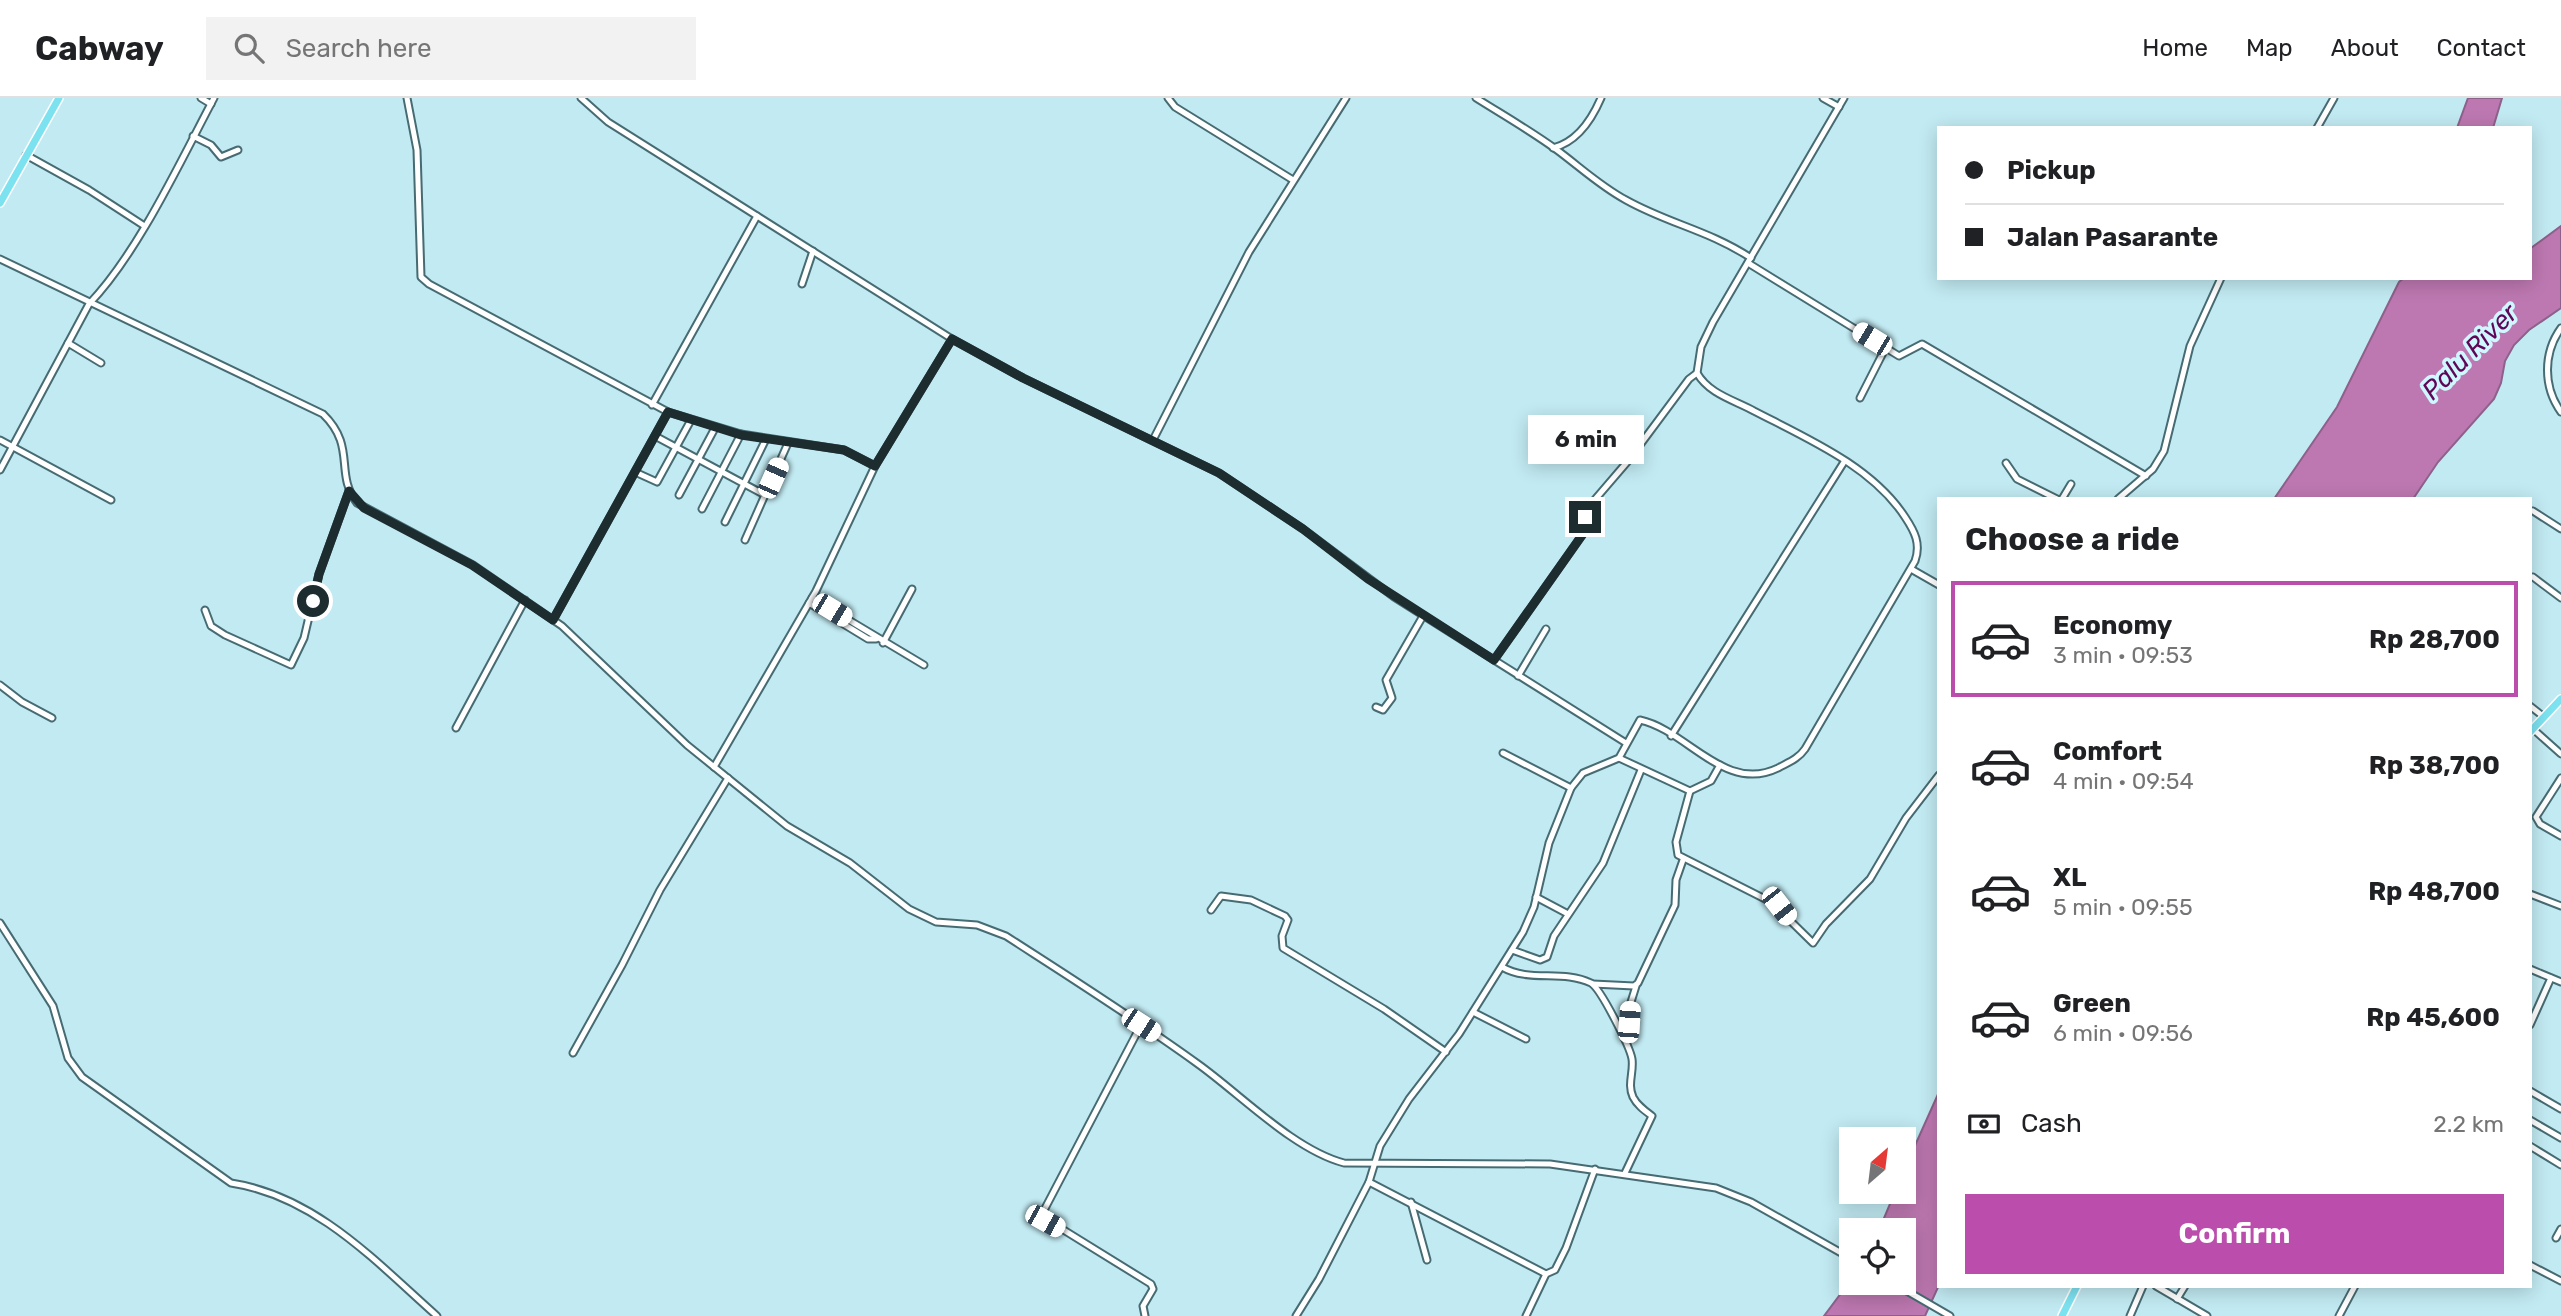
<!DOCTYPE html>
<meta charset="utf-8">
<style>
body{margin:0;font-family:Rubik,sans-serif;background:#f2f2f2;color:#202124;height:100vh;display:flex;flex-direction:column;font-size:26px;white-space:nowrap}
*{box-sizing:border-box;margin:0}
p{font-size:23px;color:#757577}
.icon{flex:none;width:38px;height:38px;fill:none;stroke:currentColor;stroke-width:2;stroke-linecap:round;stroke-linejoin:round}
.map{position:relative;flex:1;overflow:hidden}
.side{position:absolute;left:1937px;top:399px;width:595px;height:791px;display:flex;flex-direction:column;background:#fff;border-radius:0px;box-shadow:0 4px 18px #0003}
.side>*{flex:none}
.top-card{position:absolute;left:1937px;top:28px;width:595px;height:154px;border-radius:0px;box-shadow:0 4px 18px #0003;display:grid;align-content:center;height:154px;padding:0 28px;background:#fff}
.needle{width:46px;rotate:28deg}
.tools{position:absolute;left:1839px;top:1029px;display:grid;gap:14px}
.tools a{display:grid;place-items:center;width:77px;height:77px;border-radius:0px;background:#fff;box-shadow:0 4px 18px #0003;font-size:35px}
.end{position:absolute;width:32px;height:32px;margin:-16px;border:9px solid #1d2c2f;background:#fff;box-shadow:0 0 0 4px #fff}
.from{border-radius:50%}
.bubble{position:absolute;height:49px;border-radius:0px;background:#fff;box-shadow:0 4px 18px #0003;font-size:23px;font-weight:700;line-height:49px;text-align:center}
.car{position:absolute;width:21px;height:42px;margin:-21px -10px;border-radius:9px;box-shadow:0 0 5px 2px #0007;background:linear-gradient(#fff 24%,#345 0 40%,#fff 0 76%,#345 0 86%,#fff 0)}
.top-card b{display:flex;align-items:center;gap:24px;height:66px;font-size:26px}
.top-card b+b{border-top:2px solid #e0e0e0}
.top-card i{width:18px;height:18px;background:#202124}
ul{padding:0;list-style:none}
li{display:flex;align-items:center;gap:21px;height:116px;margin:0 14px 10px;padding:0 14px;border:4px solid transparent;border-radius:0px}
li div{flex:1}
li b{display:block;font-size:26px}
li em{font-style:normal;font-weight:700}
li.on{border-color:#bb4dac}
li>.icon{width:63px;height:63px;stroke-width:1.5}
h2{padding:0 28px;font-size:32px;line-height:84px}
.pay{display:flex;align-items:center;gap:18px;height:77px;padding:0 28px;font-size:26px}
.pay p{margin-inline-start:auto}
.button{display:flex;gap:14px;margin-top:auto;padding:14px 28px}
.button a{flex:1;height:80px;border-radius:0px;background:#bb4dac;color:#fff;font-size:28px;font-weight:700;line-height:80px;text-align:center}
header{display:flex;align-items:center;gap:42px;box-sizing:border-box;height:98px;padding:0 35px;background:#fff;border-bottom:2px solid #e0e0e0}
header strong{font-size:33px}
nav{display:flex;gap:38px;margin-inline-start:auto;font-size:24px}
.search{width:490px;height:63px;background:#f2f2f2;display:flex;align-items:center;gap:18px;box-sizing:border-box;padding:0 24px;border-radius:0px;color:#757577;font-size:26px}
.map>svg:first-child{display:block}
.water{fill:#bd78b1;stroke:#8d618a;stroke-width:2}
.lines{fill:none;stroke-linecap:round;stroke-linejoin:round}
.minor-casing{stroke:#476b72;stroke-width:9}
.major-casing{stroke:#fff;stroke-width:10}
.minor{stroke:#fff;stroke-width:5}
.major{stroke:#7de2f0;stroke-width:7}
.route{stroke:#1d2c2f;stroke-width:9}
.labels{text-anchor:middle;dominant-baseline:central;stroke-width:7;stroke-linejoin:round;paint-order:stroke}
.water-label{font-size:26px;font-style:italic;fill:#5f0756;stroke:#cff7ff}
</style>
<header>
<strong>Cabway</strong>
<div class="search"><svg class="icon" aria-label="search" viewBox="0 0 24 24"><circle cx="10" cy="10" r="6"/><path d="M15 15l6 6"/></svg>Search here</div>
<nav><a>Home</a><a>Map</a><a>About</a><a>Contact</a></nav>
</header>
<div class="map">
<svg width="2561" height="1218" viewBox="0 0 2561 1218">
<rect width="100%" height="100%" fill="#c2eaf2"/>
<!-- water -->
<g class="water">
<path d="M2468,0h34l-9,30h-36z"/>
<path d="M2561,128v82l-32,22 -15,15 -9,16 -4,22 -7,16 -56,63 -25,37h-139l63,-92 62,-125 5,-4h126l1,-30z"/>
<path d="M1939,994v193l-14,31h-101l27,-36 1,3h52v-53h-25l16,-38h9v-22z"/>
</g>
<g class="lines">
<defs>
<g id="minor">
<path d="M201,0l10,6"/>
<path d="M407,0l10,52 4,127 8,7 239,128 73,22 103,16 31,16"/>
<path d="M581,0l27,24 344,217 71,39 196,95 84,56 91,68 232,146"/>
<path d="M1168,0l7,9 118,73"/>
<path d="M1476,0c27,17 55,33 81,52 23,17 43,36 69,50 43,24 82,30 125,58"/>
<path d="M1823,0l16,9"/>
<path d="M2317,30l17,-30"/>
<path d="M193,38l18,9 10,12 17,-7"/>
<path d="M1553,50c24,-6 39,-29 48,-50"/>
<path d="M26,57l63,35 54,35"/>
<path d="M0,161l323,155c34,33 11,59 34,89l116,62 89,61 125,119 100,81 63,37 59,46 27,13 41,3 29,11c65,42 130,83 192,128 42,30 96,86 146,99l206,1 166,24 35,14 101,57"/>
<path d="M1748,165l151,93 23,-12 224,132"/>
<path d="M802,186l11,-33"/>
<path d="M2561,230c-18,25 -18,59 0,84"/>
<path d="M68,245l33,20"/>
<path d="M1860,300l26,-51"/>
<path d="M652,307l105,-189"/>
<path d="M655,338l110,59"/>
<path d="M0,342l111,60"/>
<path d="M1153,342l96,-188 97,-154"/>
<path d="M2006,365l11,16 40,20"/>
<path d="M0,372l89,-166c49,-51 91,-142 125,-206"/>
<path d="M635,374l22,10 34,-62"/>
<path d="M679,397l36,-67"/>
<path d="M2062,401l9,-15"/>
<path d="M2118,401l35,-30 11,-18 26,-105 31,-68"/>
<path d="M702,411l39,-75"/>
<path d="M2533,413l28,18"/>
<path d="M725,424l41,-83"/>
<path d="M745,442l43,-97"/>
<path d="M1911,471l28,16"/>
<path d="M2533,479l28,21"/>
<path d="M812,500l112,67"/>
<path d="M809,505l59,36h8"/>
<path d="M205,512l6,16 14,9 66,30 13,-27 15,-64 30,-83"/>
<path d="M553,522l115,-208"/>
<path d="M883,545l29,-54"/>
<path d="M1494,562l91,-129 1,-21 42,-49 61,-82 8,-6"/>
<path d="M1518,578l28,-47"/>
<path d="M0,587l22,17 30,16"/>
<path d="M2530,608l14,11"/>
<path d="M1376,609l7,3 9,-12 -6,-18 37,-64"/>
<path d="M456,630l69,-128"/>
<path d="M2533,631l28,25"/>
<path d="M1671,638l173,-274"/>
<path d="M1503,655l68,35"/>
<path d="M1619,660l71,33 21,-10 9,-16"/>
<path d="M714,669l102,-176 59,-125 77,-127"/>
<path d="M2561,680l-25,39 4,7 21,12"/>
<path d="M1690,693l-14,51 2,13 93,47 42,41 13,-19 44,-45 36,-61 33,-43"/>
<path d="M2530,796l31,12"/>
<path d="M1536,799l32,17"/>
<path d="M1211,812l10,-14 30,4 34,16 3,4 -6,16 1,12 101,61 62,43"/>
<path d="M0,825l53,83 15,52 14,19 149,106c85,13 145,79 206,133"/>
<path d="M1512,852l28,10 7,-3 7,-21 49,-73 38,-93"/>
<path d="M1502,869c28,16 60,2 89,16 10,6 39,64 41,76 2,13 -5,25 1,38 4,8 11,13 19,19l-27,57"/>
<path d="M2530,871l31,13"/>
<path d="M1593,886l41,2 4,-3 37,-78 1,-25 7,-20"/>
<path d="M1473,914l53,27"/>
<path d="M1141,927l-100,191 110,68 2,5 -10,17 2,10"/>
<path d="M2530,927l21,-47"/>
<path d="M1627,943l4,-39 5,-16"/>
<path d="M573,955l49,-88 38,-75 68,-112"/>
<path d="M2530,993l31,18"/>
<path d="M2530,1022l31,18"/>
<path d="M2530,1048l31,19"/>
<path d="M1369,1084l177,92"/>
<path d="M1411,1104l16,58"/>
<path d="M2556,1140l5,-9"/>
<path d="M2530,1167l31,16"/>
<path d="M1893,1185l57,33"/>
<path d="M2156,1188l51,30"/>
<path d="M2177,1201l8,-13"/>
<path d="M1296,1218l23,-37 50,-97 11,-36 29,-47 50,-65 64,-102 11,-25 15,-64 22,-55 12,-15 36,-15 21,-38c47,10 85,74 138,48 11,-6 20,-9 27,-19l110,-188c6,-17 0,-29 -10,-44 -33,-51 -99,-79 -151,-106 -20,-11 -45,-17 -57,-38l4,-26 12,-25 131,-224"/>
<path d="M1526,1218l20,-42 9,-4 11,-22 29,-79"/>
<path d="M2130,1218l13,-30"/>
<path d="M2339,1218l16,-30"/>
</g>
<g id="major">
<path d="M0,105l59,-105"/>
<path d="M2530,634l31,-33"/>
<path d="M2062,1218l15,-30"/>
</g>
</defs>
<!-- minor casing -->
<use href="#minor" class="minor-casing"/>
<!-- major casing -->
<use href="#major" class="major-casing"/>
<!-- minor -->
<use href="#minor" class="minor"/>
<!-- major -->
<use href="#major" class="major"/>
</g>
<g class="lines">
<!-- route -->
<path class="route" d="M313,503l6,-27 30,-83 15,17 108,57 81,55 115,-208 73,23 103,15 31,16 77,-127 71,39 196,95 84,56 65,50 126,81 91,-129 3,-7 -3,-7"/>
</g>
<g class="labels">
<!-- water labels -->
<g class="water-label">
<text transform="translate(2470 254) rotate(-45)">Palu River</text>
</g>
</g>
</svg>
<div class="tools">
<a><svg class="needle" viewBox="-14 -14 28 28"><path d="M0-13l5 13h-10z" fill="#e53935"/><path d="M0 13l5-13h-10z" fill="#757577"/></svg></a>
<a><svg class="icon" aria-label="locate" viewBox="0 0 24 24"><circle cx="12" cy="12" r="6"/><path d="M12 2v4M12 18v4M2 12h4M18 12h4"/></svg></a>
</div>
<i class="end from" style="left:313px;top:503px"></i>
<i class="end" style="left:1585px;top:419px"></i>
<div class="bubble" style="left:1528px;top:317px;width:116px">6 min</div>
<i class="car" style="left:1872px;top:241px;rotate:301deg"></i>
<i class="car" style="left:773px;top:380px;rotate:24deg"></i>
<i class="car" style="left:832px;top:512px;rotate:121deg"></i>
<i class="car" style="left:1779px;top:808px;rotate:142deg"></i>
<i class="car" style="left:1629px;top:924px;rotate:4deg"></i>
<i class="car" style="left:1141px;top:927px;rotate:123deg"></i>
<i class="car" style="left:1045px;top:1123px;rotate:119deg"></i>
<div class="top-card">
<b><i class="from"></i>Pickup</b>
<b><i></i>Jalan Pasarante</b>
</div>
<section class="side">
<h2>Choose a ride</h2>
<ul>
<li class="on"><svg class="icon" aria-label="car" viewBox="0 0 24 24"><path d="M5 17H2v-5l4-1 3-4h7l3 4 3 1v5h-3M9 17h6M6 11h13"/><circle cx="7" cy="17" r="2"/><circle cx="17" cy="17" r="2"/></svg><div><b>Economy</b><p>3 min · 09:53</p></div><em>Rp 28,700</em></li>
<li><svg class="icon" aria-label="car" viewBox="0 0 24 24"><path d="M5 17H2v-5l4-1 3-4h7l3 4 3 1v5h-3M9 17h6M6 11h13"/><circle cx="7" cy="17" r="2"/><circle cx="17" cy="17" r="2"/></svg><div><b>Comfort</b><p>4 min · 09:54</p></div><em>Rp 38,700</em></li>
<li><svg class="icon" aria-label="car" viewBox="0 0 24 24"><path d="M5 17H2v-5l4-1 3-4h7l3 4 3 1v5h-3M9 17h6M6 11h13"/><circle cx="7" cy="17" r="2"/><circle cx="17" cy="17" r="2"/></svg><div><b>XL</b><p>5 min · 09:55</p></div><em>Rp 48,700</em></li>
<li><svg class="icon" aria-label="car" viewBox="0 0 24 24"><path d="M5 17H2v-5l4-1 3-4h7l3 4 3 1v5h-3M9 17h6M6 11h13"/><circle cx="7" cy="17" r="2"/><circle cx="17" cy="17" r="2"/></svg><div><b>Green</b><p>6 min · 09:56</p></div><em>Rp 45,600</em></li>
</ul>
<div class="pay"><svg class="icon" aria-label="cash" viewBox="0 0 24 24"><path d="M3 7h18v10H3z"/><circle cx="12" cy="12" r="2"/></svg>Cash<p>2.2 km</p></div>
<div class="button"><a>Confirm</a></div>
</section>
</div>
